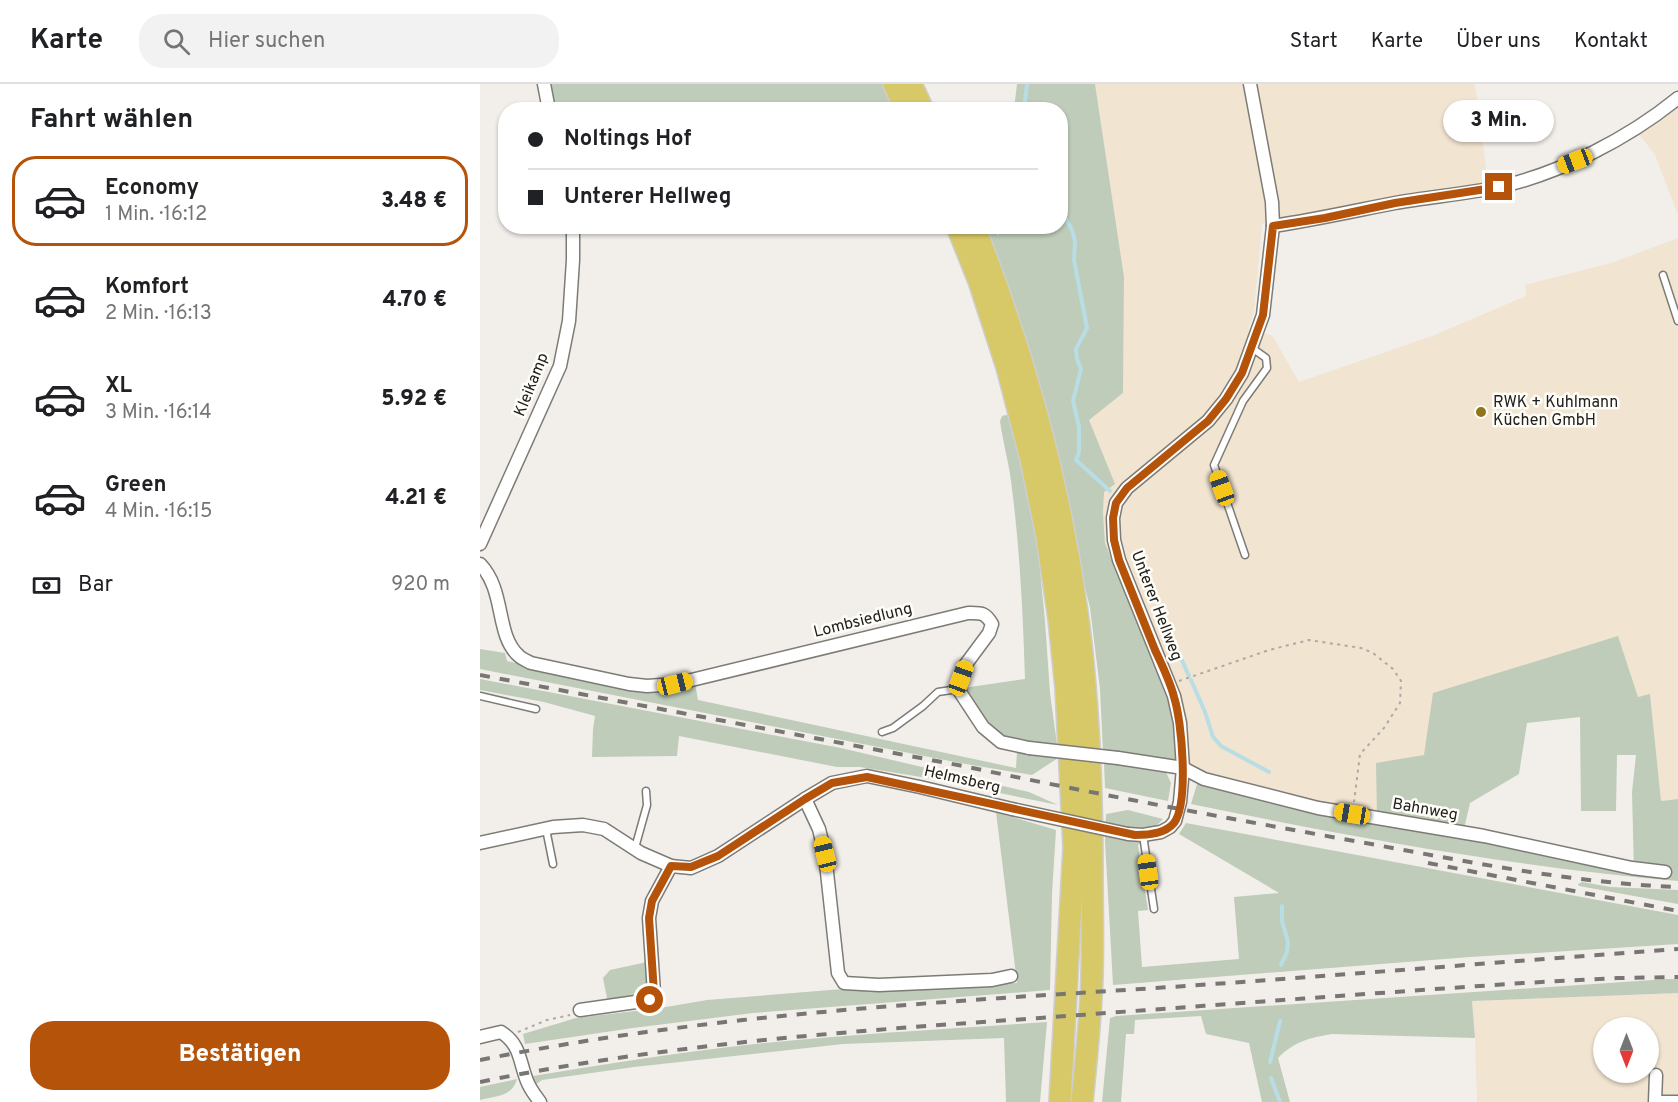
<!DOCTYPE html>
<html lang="de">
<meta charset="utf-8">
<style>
body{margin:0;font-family:Overpass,sans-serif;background:#f2f2f2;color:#202124;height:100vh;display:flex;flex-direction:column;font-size:22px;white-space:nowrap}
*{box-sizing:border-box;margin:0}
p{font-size:20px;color:#757577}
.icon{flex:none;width:33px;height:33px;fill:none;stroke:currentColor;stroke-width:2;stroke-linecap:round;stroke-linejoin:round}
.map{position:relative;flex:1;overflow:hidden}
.details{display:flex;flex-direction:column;background:#fff;width:480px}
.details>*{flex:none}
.guide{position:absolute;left:18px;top:18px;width:570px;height:132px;border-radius:24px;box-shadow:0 2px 4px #0004;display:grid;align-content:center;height:132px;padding:0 30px;background:#fff}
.needle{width:39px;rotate:180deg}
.controls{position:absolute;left:1113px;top:933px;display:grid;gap:12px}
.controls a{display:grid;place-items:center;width:66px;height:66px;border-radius:50%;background:#fff;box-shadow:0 2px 4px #0004;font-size:30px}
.end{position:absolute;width:27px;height:27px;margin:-14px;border:8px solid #b45309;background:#fff;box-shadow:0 0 0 3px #fff}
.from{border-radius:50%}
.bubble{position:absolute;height:42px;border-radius:21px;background:#fff;box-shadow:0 2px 4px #0004;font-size:20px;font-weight:800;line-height:42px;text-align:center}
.car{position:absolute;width:18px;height:36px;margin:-18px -9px;border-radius:8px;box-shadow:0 0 4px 2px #0007;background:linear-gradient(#f5c518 24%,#345 0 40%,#f5c518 0 76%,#345 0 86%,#f5c518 0)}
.guide b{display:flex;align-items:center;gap:21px;height:57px;font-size:22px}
.guide b+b{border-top:2px solid #e0e0e0}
.guide i{width:15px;height:15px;background:#202124}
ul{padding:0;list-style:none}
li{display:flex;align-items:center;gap:18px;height:90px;margin:0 12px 9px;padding:0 18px;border:3px solid transparent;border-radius:24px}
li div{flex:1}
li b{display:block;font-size:22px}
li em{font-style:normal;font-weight:800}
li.on{border-color:#b45309}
li>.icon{width:54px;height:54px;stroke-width:1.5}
h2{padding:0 30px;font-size:27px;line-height:72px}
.pay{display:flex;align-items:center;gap:15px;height:66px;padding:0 30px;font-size:22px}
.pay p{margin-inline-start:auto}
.button{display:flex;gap:12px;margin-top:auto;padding:12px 30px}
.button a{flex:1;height:69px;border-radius:24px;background:#b45309;color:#fff;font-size:24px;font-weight:800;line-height:69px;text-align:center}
header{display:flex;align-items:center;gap:36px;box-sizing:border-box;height:84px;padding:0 30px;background:#fff;border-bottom:2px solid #e0e0e0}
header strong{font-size:28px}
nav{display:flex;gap:33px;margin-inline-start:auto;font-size:21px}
.search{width:420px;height:54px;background:#f2f2f2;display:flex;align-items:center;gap:15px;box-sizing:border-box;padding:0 21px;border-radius:24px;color:#757577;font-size:22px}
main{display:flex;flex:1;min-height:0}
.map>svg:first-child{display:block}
.industrial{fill:#f1e4d0;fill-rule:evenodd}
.green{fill:#bfccb9}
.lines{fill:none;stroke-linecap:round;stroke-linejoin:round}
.stream{stroke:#b8dde5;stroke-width:4}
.lane-casing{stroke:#7d7b76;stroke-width:9}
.street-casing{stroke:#7d7b76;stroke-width:15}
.highway-casing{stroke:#cecece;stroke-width:24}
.path{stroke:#acaaa6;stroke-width:2;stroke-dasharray:3 4.5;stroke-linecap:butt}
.lane{stroke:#fff;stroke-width:6}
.street{stroke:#fff;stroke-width:12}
.highway{stroke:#d7c967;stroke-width:21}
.rail{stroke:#787673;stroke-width:4;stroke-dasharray:10 10;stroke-linecap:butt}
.street-bridge-casing{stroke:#7d7b76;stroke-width:15;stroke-linecap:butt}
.street-bridge{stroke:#fff;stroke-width:12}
.route{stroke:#b45309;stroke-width:8}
.poi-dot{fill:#92741a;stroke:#fffdf8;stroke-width:2}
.labels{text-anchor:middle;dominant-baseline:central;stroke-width:5;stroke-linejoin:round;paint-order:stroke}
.street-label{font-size:16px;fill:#21201e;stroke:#fffdf8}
.poi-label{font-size:16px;fill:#21201e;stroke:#fffdf8;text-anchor:start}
</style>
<header>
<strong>Karte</strong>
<div class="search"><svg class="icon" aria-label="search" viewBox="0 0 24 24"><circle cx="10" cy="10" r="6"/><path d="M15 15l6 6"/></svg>Hier suchen</div>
<nav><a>Start</a><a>Karte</a><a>Über uns</a><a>Kontakt</a></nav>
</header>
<main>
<section class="details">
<h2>Fahrt wählen</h2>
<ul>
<li class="on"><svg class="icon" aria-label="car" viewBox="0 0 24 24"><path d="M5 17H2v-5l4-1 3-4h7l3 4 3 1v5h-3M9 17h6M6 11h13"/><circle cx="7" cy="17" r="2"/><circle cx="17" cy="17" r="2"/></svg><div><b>Economy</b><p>1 Min. · 16:12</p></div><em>3.48 €</em></li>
<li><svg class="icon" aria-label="car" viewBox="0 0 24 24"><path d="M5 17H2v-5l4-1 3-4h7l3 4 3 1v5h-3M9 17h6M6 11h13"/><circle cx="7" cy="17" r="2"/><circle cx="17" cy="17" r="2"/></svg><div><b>Komfort</b><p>2 Min. · 16:13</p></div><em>4.70 €</em></li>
<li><svg class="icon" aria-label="car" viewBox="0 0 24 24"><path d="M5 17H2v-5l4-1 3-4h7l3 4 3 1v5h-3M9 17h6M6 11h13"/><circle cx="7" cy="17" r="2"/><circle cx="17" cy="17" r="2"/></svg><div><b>XL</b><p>3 Min. · 16:14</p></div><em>5.92 €</em></li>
<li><svg class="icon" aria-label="car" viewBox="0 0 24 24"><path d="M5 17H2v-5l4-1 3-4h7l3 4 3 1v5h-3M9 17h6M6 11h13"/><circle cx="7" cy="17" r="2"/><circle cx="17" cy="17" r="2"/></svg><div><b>Green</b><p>4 Min. · 16:15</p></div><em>4.21 €</em></li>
</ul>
<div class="pay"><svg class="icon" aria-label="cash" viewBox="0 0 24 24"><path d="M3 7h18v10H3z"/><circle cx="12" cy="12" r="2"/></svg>Bar<p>920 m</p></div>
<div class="button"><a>Bestätigen</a></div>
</section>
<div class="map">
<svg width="1198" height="1018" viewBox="0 0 1198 1018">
<rect width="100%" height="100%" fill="#f2efea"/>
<!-- industrial -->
<g class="industrial">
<path d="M615,0h380l13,99 -165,31 -61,10 -8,87 -6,21 24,3 27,47 133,-46 94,-40 -1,-11 86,-22 67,-25v561l-17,2 -11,-106 -12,2 -20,-60 -194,118 -47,60 -174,-32 -26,-22 -2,-36 -8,-27 -62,-155 -2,-30 1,-21 -16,-72 35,-27 1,-116z"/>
<path d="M1198,20v111l-23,-60 -16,-21z"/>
<path d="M1198,909v109h-201l-2,-64 -3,-37zM1124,944h44v44h-44z"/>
</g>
<!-- green -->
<g class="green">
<path d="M66,0h343l11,25h-349z"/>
<path d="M537,0h78l29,193 -1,116 -34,27 26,64 -11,8 -1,21 2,30 62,155 8,27 2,36 -74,-10 -3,-62 -10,-81 -38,-160 -71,-221h12l5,9 2,-9 60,-1v-116l-46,-1z"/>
<path d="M526,331l5,1 11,45 15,78 8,82 5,72 7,51 -48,-4 -18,-11 -28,-41 62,-9c-2,-64 -5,-127 -13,-190 -2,-23 -9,-45 -12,-68l2,-5z"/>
<path d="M1138,552l20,61 12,-3 11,107 17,-2v82c-164,-14 -326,-44 -487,-77l6,-20 6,-1 431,88 -2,-79 4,-37h-19l-1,56h-35l-1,-94 -53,6 -8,51 -49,29 -6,26 -87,-14 -1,-52 48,-8 9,-62z"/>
<path d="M0,565l25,4 2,8 121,27 67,-5 3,17 318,68 1,-17 41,7 -26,17 -72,-12 -480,-94z"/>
<path d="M0,595l361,69 188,44 29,13 -137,-28 -61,-10h-23l-158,-31 -2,20 -85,1 1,-28 2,-13 -51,-14 -64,-12z"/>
<path d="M624,679l15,1 47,8 5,11 -3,18 -63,-13z"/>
<path d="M648,726l35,9 -25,26 10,65 -10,1 4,56 97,-8 -5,-62 45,-4 -100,-59 7,-11 492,92v29l-208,13 -357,28 -8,-144 1,-27z"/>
<path d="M516,728l60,18 -4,64 -2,96 -297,23 -120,15 -108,16 -2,-10 53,-16 84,-10 47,-8 136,-11 36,1 138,-7z"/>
<path d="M1102,798l29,5 67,3v14l-99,-18 -1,-2z"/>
<path d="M167,878l3,30 -6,6 -36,5 -5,-25 7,-8z"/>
<path d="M1188,895h10v14l-206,8 3,37 -143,-4c-23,4 -37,7 -54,24l12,44h-28l-13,-59 -43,-9 -5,-18 -66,4 -1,14h-8l-5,68h-19l8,-84 6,-2z"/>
<path d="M567,938l-7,80h-34l-2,-64 -161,6 -209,23 -92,13 -7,5 -2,-9c74,-12 147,-24 222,-32 97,-10 194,-15 292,-22z"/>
<path d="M37,995c-5,18 -21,17 -37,21v-13z"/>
</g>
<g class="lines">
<!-- stream -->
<g class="stream">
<path d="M544,26l3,-26"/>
<path d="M580,124l12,22 3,11 -1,19 13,68 -11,21 1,10 4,10 -8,32 6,26v25l-3,8 34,31"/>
<path d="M684,536l25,56"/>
<path d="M711,596l14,32 8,25 8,9 48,26"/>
<path d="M801,881l6,-13 1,-10 -6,-21v-15"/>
<path d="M790,978l10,-41"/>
<path d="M791,994l9,24"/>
</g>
<defs>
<g id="lane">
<path d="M1183,191l15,46"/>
<path d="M765,471l-31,-90 29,-64 24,-33 -1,-10 -14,-10"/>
<path d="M0,612l56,13"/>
<path d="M402,648l11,-4 30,-22 15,-14 20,-3"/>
<path d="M66,745l7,35"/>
<path d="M663,751l11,74"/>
<path d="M155,764l12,-43 -1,-14"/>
<path d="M1175,1015h23"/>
</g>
<g id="street">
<path d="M64,0l5,26"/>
<path d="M793,142c41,-6 81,-15 122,-23 34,-6 70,-9 104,-16 62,-14 130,-49 179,-89"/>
<path d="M0,460l80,-178 9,-45 4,-61v-34"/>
<path d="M0,480c26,27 15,71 39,92 3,3 8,5 12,7l98,21 18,2 28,-2 293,-71c13,0 17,-1 24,11l-3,9 -23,31 -8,25 25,38 18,15 28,6"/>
<path d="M638,674l65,10 21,11 114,29 166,28 148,32 33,4"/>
<path d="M325,715l14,30 6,25 13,119 6,10 35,2 113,-5 19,-4"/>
<path d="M648,750l15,1 18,-3 9,-5 5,-6 5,-19 3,-34 -3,-45 -6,-27 -55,-136 -5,-20 -1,-22 3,-15 11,-15 81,-67 18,-22 16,-26 21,-58 10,-89 -1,-24 -22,-118"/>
<path d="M0,759l73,-16 30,-2 21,4 37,24 30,13 20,2 27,-12 87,-57 27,-16 35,-7 53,11 92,22"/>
<path d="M100,926l70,-10 4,-7 -5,-75 3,-17 19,-35"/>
<path d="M0,953l21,-5c20,13 18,29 26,49 3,8 8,14 13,21"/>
<path d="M1175,1018l1,-27"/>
</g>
<g id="highway">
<path d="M414,0l12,26"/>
<path d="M431,0l12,26"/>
<path d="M477,142l22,55 28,86 24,92 16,78 12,82 7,69 8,159 -14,255"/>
<path d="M494,142c49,124 85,254 103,386 12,87 15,176 15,263 0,33 1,67 0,100 -1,42 -6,85 -10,127"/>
</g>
</defs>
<!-- lane casing -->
<use href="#lane" class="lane-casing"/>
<!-- street casing -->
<use href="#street" class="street-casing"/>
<!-- highway casing -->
<use href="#highway" class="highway-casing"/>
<!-- path -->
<g class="path">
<path d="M699,597l90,-31 40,-10 52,8 12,5 20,16 8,12 -1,22 -16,25 -24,26 -6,48"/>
<path d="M38,948l29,-12 23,-5"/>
</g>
<!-- lane -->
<use href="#lane" class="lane"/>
<!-- street -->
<use href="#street" class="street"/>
<!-- highway -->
<use href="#highway" class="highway"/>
<!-- rail -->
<g class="rail">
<path d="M0,591l483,91c132,28 264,52 397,76 105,19 211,41 318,45"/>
<path d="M948,779l250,48"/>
<path d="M0,976c218,-44 440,-57 661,-71 179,-12 358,-27 537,-40"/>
<path d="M0,998c185,-38 371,-51 560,-64 161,-12 322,-24 483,-35l94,-5 61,-1"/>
</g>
<defs>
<g id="street-bridge">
<path d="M549,664l89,10"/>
<path d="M532,725l116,25"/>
</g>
</defs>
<!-- street-bridge casing -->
<use href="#street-bridge" class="street-bridge-casing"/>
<!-- street-bridge -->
<use href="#street-bridge" class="street-bridge"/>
</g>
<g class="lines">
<!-- route -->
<path class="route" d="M170,916l4,-7 -5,-75 3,-17 19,-35 20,1 27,-11 87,-57 27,-16 35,-6 268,58c13,0 30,-1 39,-12 15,-20 8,-102 0,-126 -4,-16 -12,-32 -19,-47 -12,-30 -24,-60 -36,-90l-5,-20 -1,-22 3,-15 11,-15 81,-67 18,-22 16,-26 21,-58 10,-89 52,-8 70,-15 104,-16"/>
</g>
<!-- markers -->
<circle class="poi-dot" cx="1001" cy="328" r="6"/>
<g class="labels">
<!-- street labels -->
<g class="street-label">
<text transform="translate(52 301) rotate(-68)">Kleikamp</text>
<text transform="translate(676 522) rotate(69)">Unterer Hellweg</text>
<text transform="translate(383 537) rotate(-14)">Lombsiedlung</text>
<text transform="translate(482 696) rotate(13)">Helmsberg</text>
<text transform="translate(945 726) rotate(10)">Bahnweg</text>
</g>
<!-- poi labels -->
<g class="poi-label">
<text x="1013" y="319">RWK + Kuhlmann<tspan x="1013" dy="18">Küchen GmbH</tspan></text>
</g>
</g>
</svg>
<div class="controls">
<a><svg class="needle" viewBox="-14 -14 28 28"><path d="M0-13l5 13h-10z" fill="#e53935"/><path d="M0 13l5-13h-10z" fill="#757577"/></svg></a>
</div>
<i class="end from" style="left:170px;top:916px"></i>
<i class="end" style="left:1019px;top:103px"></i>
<div class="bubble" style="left:963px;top:16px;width:111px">3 Min.</div>
<i class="car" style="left:1095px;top:77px;rotate:249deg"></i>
<i class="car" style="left:742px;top:404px;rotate:340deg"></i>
<i class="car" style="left:481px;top:594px;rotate:20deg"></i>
<i class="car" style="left:195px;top:600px;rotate:76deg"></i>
<i class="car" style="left:872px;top:730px;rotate:280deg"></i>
<i class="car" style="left:345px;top:770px;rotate:346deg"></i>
<i class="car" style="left:668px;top:788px;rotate:352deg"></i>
<div class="guide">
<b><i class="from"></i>Noltings Hof</b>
<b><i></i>Unterer Hellweg</b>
</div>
</div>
</main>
